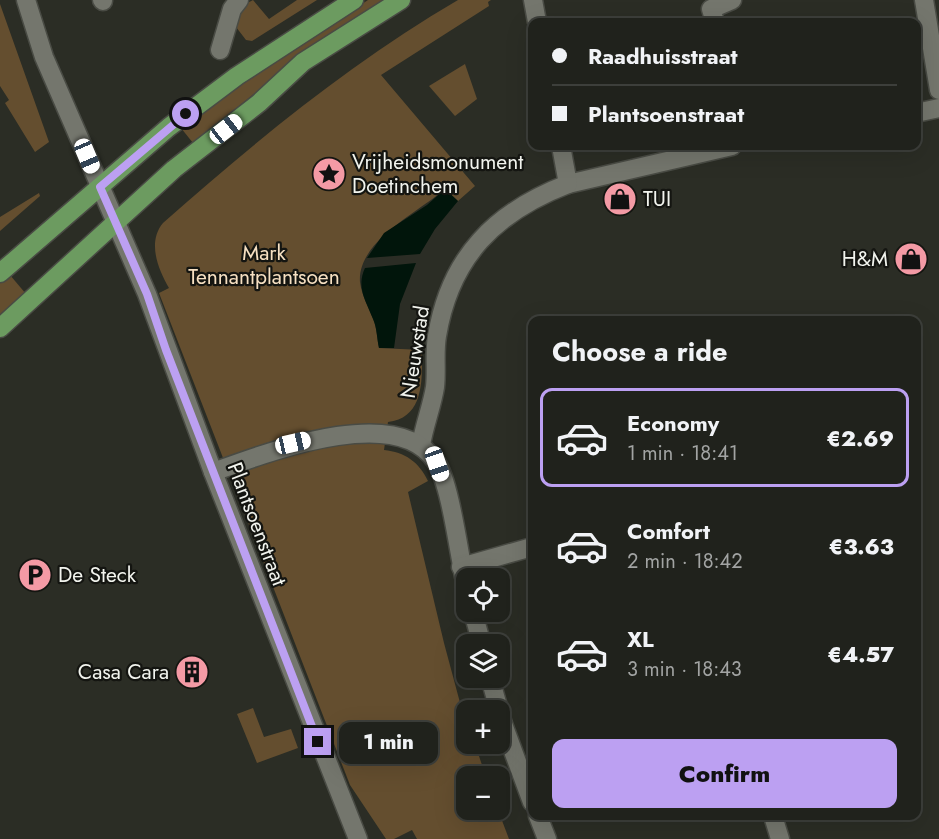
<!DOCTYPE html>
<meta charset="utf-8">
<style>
body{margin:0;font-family:Jost,sans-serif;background:#282a25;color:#f1f3f6;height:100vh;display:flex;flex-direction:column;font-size:22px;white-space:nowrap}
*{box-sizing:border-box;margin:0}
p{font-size:20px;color:#a2a4a3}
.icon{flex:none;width:33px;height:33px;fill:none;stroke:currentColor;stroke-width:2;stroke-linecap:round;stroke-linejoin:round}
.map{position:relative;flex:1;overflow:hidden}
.side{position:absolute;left:528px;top:316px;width:393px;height:504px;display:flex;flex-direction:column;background:#20221c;border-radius:12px;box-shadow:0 6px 24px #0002,0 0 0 2px #3d3f3b}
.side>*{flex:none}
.guide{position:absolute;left:528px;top:18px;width:393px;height:132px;border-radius:12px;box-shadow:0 6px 24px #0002,0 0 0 2px #3d3f3b;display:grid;align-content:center;height:132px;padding:0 24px;background:#20221c}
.buttons{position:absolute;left:456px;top:568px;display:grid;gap:12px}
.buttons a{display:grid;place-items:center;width:54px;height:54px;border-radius:12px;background:#20221c;box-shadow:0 6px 24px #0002,0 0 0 2px #3d3f3b;font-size:30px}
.end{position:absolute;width:27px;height:27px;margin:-14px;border:8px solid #bca0f2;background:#111;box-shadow:0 0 0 3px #111}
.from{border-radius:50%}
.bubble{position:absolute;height:42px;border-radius:12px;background:#20221c;box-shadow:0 6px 24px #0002,0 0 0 2px #3d3f3b;font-size:20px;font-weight:800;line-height:42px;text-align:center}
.car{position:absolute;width:18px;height:36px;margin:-18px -9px;border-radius:8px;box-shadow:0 0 4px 2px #0007;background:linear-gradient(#fff 24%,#345 0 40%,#fff 0 76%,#345 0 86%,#fff 0)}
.guide b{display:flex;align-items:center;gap:21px;height:57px;font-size:22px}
.guide b+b{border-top:2px solid #3d3f3b}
.guide i{width:15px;height:15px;background:#f1f3f6}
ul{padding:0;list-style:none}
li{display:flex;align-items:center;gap:18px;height:99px;margin:0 12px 9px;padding:0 12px;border:3px solid transparent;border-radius:12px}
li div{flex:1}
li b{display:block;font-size:22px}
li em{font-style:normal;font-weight:800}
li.active{border-color:#bca0f2}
li>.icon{width:54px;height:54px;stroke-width:1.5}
h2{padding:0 24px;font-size:27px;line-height:72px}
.primary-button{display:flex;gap:12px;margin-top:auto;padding:12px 24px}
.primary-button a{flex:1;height:69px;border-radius:12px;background:#bca0f2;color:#111;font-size:24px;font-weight:800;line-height:69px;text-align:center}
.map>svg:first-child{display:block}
.green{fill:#644e2f}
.water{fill:#01150b}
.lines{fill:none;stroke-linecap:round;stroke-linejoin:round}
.minor-casing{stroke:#494b44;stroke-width:21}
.major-casing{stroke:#494b44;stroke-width:21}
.minor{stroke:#74766d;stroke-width:18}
.major{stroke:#6c9b60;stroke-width:18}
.route{stroke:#bca0f2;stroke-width:8}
.labels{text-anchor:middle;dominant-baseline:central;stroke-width:4.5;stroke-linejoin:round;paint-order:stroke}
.poi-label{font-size:21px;fill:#f2f4ee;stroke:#141511;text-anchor:start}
.park-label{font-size:21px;fill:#f6e0c2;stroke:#141511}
.street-label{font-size:21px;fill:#f2f4ee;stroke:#141511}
</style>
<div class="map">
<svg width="939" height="839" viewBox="0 0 939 839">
<rect width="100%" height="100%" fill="#2b2d25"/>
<!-- green -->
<g class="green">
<path d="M253,0l16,19 28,-19h20l-65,41 -6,-1 -10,-13 6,-21z"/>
<path d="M368,0h16l-84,57 -107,86 -12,-15 16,-14z"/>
<path d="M458,0h33l-3,2 1,4 -108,69 94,111 -17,15 -13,-12c-26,23 -88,52 -85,93 2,15 9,25 14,39 3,8 3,18 5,27l43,2c0,28 3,68 -34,72l-4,28c21,2 35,12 44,31l-20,11 36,151 22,82v19h9l11,33h-20v33h32l11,29h-92l-5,-9 -18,9h-8l-36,-54 -191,-492 10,-5c-11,-19 -22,-46 -6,-65 93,-82 187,-160 295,-223z"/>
<path d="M0,4l49,138 -14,10 -30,-49 4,-3 -9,-14z"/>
<path d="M465,64l12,35 -22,17 -26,-30z"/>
<path d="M39,193l1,3 -40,35v-14z"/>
<path d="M10,275l16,19 -26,24v-35z"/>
<path d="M253,708l11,29 27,-8 7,19 -41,15 -20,-49z"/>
</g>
<!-- water -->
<g class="water">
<path d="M445,189l13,12 -23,28 -15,25 -53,4 17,-25 43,-28z"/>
<path d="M416,263l-16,41 -6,44h-15c-2,-9 -2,-20 -6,-29 -7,-18 -17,-32 -8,-51z"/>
</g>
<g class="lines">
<defs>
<g id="minor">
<path d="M26,0l18,57 103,237 66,178 145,367"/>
<path d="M102,0l1,1"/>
<path d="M533,0l4,22"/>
<path d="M924,0l15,90"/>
<path d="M715,22l-4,-13 21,-9"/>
<path d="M220,50l12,-41 7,-9"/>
<path d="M916,113l23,-5"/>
<path d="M568,184l164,-38"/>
<path d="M421,445c3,-19 11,-39 14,-58 2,-17 -1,-34 2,-51 13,-79 58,-124 131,-152l-7,-38"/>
<path d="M213,472c51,-18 184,-71 223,-10 15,23 23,94 30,124"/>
<path d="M461,567l71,-20"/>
<path d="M473,612l9,33"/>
<path d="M490,678l13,46 29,78"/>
<path d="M538,816l9,23"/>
<path d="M773,816l7,23"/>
</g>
<g id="major">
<path d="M0,273l169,-146 68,-51 117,-76"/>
<path d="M0,328l174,-159 85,-66 44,-41 98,-62"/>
</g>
</defs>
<!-- minor casing -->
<use href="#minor" class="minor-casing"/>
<!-- major casing -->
<use href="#major" class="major-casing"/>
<!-- minor -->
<use href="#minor" class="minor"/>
<!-- major -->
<use href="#major" class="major"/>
</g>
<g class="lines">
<!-- route -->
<path class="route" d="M186,114l-86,73 47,107 19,56 152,392"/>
</g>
<!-- icons -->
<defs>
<symbol id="sight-disc" viewBox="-11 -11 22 22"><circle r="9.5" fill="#f49aa5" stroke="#141511"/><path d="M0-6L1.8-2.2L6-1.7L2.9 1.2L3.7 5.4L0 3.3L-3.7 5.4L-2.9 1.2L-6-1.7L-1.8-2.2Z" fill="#111"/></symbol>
<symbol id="shop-disc" viewBox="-11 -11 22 22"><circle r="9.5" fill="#f49aa5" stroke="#141511"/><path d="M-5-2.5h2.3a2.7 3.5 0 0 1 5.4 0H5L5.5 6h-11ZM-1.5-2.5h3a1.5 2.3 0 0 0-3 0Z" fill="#111"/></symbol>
<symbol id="parking-disc" viewBox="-11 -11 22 22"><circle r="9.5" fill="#f49aa5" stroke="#141511"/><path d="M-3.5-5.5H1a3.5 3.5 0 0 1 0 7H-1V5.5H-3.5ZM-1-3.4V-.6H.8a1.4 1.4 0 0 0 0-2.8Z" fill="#111"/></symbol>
<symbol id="building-disc" viewBox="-11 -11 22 22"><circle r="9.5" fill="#f49aa5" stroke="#141511"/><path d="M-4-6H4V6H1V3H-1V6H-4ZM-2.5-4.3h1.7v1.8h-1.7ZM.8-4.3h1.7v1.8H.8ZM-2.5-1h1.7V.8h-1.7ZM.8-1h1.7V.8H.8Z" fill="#111"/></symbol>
</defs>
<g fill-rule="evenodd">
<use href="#sight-disc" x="310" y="155" width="38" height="38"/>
<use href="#shop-disc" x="601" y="180" width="38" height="38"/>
<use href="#shop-disc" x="892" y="240" width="38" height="38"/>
<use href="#parking-disc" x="16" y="556" width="38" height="38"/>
<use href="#building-disc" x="173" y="653" width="38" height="38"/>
</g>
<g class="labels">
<!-- poi labels -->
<g class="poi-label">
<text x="352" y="162">Vrijheidsmonument<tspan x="352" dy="24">Doetinchem</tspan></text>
<text x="643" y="199">TUI</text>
<text x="888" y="259" text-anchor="end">H&amp;M</text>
<text x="58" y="575">De Steck</text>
<text x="169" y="672" text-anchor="end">Casa Cara</text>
</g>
<!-- park labels -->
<g class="park-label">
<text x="264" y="253">Mark<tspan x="264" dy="24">Tennantplantsoen</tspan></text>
</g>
<!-- street labels -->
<g class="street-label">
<text transform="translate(415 352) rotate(-81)">Nieuwstad</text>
<text transform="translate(257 524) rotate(69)">Plantsoenstraat</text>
</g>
</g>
</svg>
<div class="buttons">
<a><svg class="icon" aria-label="locate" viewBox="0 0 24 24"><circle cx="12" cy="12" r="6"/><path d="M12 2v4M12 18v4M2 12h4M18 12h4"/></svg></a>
<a><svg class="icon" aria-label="layers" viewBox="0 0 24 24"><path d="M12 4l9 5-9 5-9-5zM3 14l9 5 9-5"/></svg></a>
<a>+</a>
<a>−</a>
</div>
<i class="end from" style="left:186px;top:114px"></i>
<i class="end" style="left:318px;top:742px"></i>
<div class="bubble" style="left:339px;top:722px;width:99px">1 min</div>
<i class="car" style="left:226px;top:129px;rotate:52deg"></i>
<i class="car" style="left:87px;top:156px;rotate:157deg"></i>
<i class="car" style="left:293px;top:443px;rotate:77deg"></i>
<i class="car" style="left:437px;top:464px;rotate:161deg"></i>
<div class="guide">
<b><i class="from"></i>Raadhuisstraat</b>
<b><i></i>Plantsoenstraat</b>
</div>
<section class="side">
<h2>Choose a ride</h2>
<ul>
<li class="active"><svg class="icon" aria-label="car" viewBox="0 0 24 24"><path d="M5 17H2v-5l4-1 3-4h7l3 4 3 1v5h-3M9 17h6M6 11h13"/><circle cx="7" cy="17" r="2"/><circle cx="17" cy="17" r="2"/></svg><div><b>Economy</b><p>1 min · 18:41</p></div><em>€2.69</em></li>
<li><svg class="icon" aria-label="car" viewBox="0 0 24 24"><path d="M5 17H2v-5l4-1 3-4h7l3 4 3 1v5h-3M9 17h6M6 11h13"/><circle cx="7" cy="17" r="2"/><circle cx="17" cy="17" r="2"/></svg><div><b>Comfort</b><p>2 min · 18:42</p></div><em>€3.63</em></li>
<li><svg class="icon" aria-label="car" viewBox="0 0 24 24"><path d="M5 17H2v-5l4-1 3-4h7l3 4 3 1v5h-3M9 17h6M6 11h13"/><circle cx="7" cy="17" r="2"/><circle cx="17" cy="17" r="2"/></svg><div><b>XL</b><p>3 min · 18:43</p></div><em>€4.57</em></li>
</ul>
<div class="primary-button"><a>Confirm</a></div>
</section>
</div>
